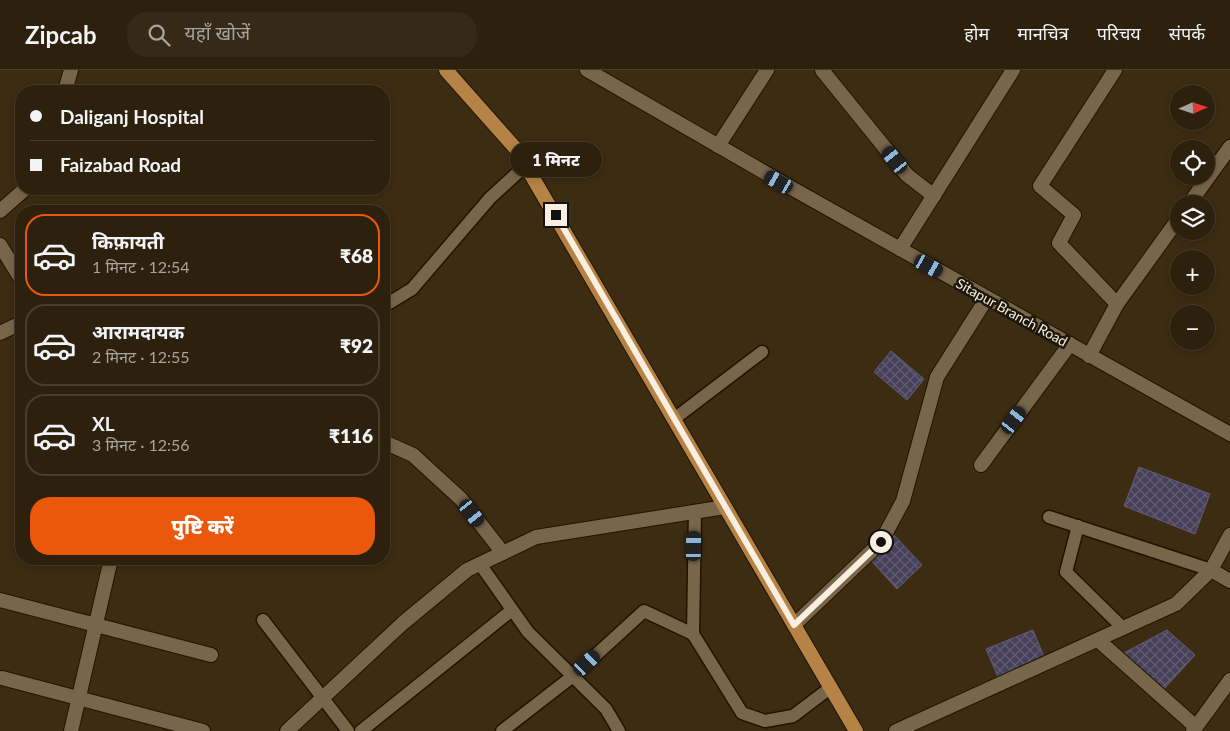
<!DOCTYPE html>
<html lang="hi">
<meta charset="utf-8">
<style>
body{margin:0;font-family:Lato,"Noto Sans Devanagari",sans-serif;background:#352917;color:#f1f3f6;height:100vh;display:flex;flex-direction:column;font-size:19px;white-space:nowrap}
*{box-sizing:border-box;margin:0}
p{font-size:16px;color:#a7a39e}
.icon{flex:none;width:28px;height:28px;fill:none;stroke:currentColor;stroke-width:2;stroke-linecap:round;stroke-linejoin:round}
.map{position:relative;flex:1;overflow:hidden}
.side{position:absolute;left:15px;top:135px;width:375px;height:360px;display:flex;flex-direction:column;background:#2d210e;border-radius:20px;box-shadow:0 2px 8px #0003,0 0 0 1px #483e2e}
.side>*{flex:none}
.banner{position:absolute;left:15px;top:15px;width:375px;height:110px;border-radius:20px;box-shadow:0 2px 8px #0003,0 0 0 1px #483e2e;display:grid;align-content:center;height:110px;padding:0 15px;background:#2d210e}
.needle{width:32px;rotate:87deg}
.fabs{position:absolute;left:1170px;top:15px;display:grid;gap:10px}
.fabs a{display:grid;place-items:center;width:45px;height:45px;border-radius:50%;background:#2d210e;box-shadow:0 2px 8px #0003,0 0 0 1px #483e2e;font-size:25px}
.end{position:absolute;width:22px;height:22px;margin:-11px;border:6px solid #f9eedf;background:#111;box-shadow:0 0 0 2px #111}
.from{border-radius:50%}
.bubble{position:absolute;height:35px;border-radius:18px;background:#2d210e;box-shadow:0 2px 8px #0003,0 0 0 1px #483e2e;font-size:16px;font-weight:800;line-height:35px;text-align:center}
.car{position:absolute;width:15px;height:30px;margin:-15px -8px;border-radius:6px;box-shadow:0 0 4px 1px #0007;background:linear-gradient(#222 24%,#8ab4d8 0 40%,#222 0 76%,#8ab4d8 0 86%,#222 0)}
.banner b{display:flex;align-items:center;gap:18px;height:48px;font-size:19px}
.banner b+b{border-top:1px solid #483e2e}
.banner i{width:12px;height:12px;background:#f1f3f6}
ul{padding:9px 0 0;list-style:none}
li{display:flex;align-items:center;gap:15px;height:82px;margin:0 10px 8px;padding:0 5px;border:2px solid #483e2e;border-radius:20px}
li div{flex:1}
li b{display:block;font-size:19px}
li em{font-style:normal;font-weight:800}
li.on{border-color:#ea580c}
li>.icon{width:45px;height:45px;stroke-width:1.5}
.button{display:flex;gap:10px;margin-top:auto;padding:10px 15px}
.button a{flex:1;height:58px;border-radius:20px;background:#ea580c;color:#fff;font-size:20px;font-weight:800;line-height:58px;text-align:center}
header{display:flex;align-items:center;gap:30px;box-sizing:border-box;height:70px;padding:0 25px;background:#2d210e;border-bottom:1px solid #483e2e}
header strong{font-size:24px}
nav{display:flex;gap:28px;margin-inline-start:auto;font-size:18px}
.search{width:350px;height:45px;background:#352917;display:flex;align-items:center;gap:12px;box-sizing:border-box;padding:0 18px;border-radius:20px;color:#a7a39e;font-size:19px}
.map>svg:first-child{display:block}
.building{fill:url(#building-cross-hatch);stroke:#615c79}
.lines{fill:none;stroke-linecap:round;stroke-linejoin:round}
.service-casing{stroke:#221400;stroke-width:15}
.minor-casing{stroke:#221400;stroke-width:16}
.tertiary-casing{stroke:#221400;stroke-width:16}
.primary-casing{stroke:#221400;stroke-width:16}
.service{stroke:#78664b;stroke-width:12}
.minor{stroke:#78664b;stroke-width:14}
.tertiary{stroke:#78664b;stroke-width:14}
.primary{stroke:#b68346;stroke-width:14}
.route{stroke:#f9eedf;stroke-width:6}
.labels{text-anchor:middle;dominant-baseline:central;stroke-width:5;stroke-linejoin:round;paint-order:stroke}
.street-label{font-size:14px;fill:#f9eedf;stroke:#1d160b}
</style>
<header>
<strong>Zipcab</strong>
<div class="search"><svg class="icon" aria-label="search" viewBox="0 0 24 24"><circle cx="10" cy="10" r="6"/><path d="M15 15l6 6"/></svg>यहाँ खोजें</div>
<nav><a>होम</a><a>मानचित्र</a><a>परिचय</a><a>संपर्क</a></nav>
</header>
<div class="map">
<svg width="1230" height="661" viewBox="0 0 1230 661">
<defs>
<pattern id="building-cross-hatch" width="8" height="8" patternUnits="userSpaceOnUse" patternTransform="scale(1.25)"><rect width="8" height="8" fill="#46405b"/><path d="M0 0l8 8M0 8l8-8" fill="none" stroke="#615c72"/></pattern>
</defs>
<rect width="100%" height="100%" fill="#3c2c12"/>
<!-- building -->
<g class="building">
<path d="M891,281l33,28 -17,21 -33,-28z"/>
<path d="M1139,397l71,27 -15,40 -71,-28z"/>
<path d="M892,463l30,32 -25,24 -30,-33z"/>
<path d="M1033,560l11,27 -46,20 -12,-28z"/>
<path d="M1167,560l28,25 -33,36 -40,-37z"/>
</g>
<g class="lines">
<defs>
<g id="service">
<path d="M384,236l28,-17 78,-91 36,-33"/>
<path d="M674,349l88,-67"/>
<path d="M695,441l-2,123 49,79 23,8 28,-5 37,-28"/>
<path d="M1049,447l162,53"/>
<path d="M1078,456l-12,46 57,56"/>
<path d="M480,494l48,68 78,77 13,22"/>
<path d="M263,550l85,111"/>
<path d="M361,661l151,-121"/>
<path d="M502,661l71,-55 71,-65 49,23"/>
</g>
<g id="minor">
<path d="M822,0l85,105 27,21"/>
<path d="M1115,0l-75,116 34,29 -15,28 58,61"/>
<path d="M65,21l6,-21"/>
<path d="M718,76l49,-76"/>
<path d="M1189,134l41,-57"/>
<path d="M0,141l25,-22"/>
<path d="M0,175l21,34"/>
<path d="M900,179l113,-179"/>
<path d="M0,263l21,-10"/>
<path d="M1089,286l28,-52 62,-86"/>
<path d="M384,372l29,13 48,44 42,54"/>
<path d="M981,395l89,-121"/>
<path d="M1211,500l19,11"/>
<path d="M0,530l211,55"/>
<path d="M794,555l87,-83 22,-41 34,-124 50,-79"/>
<path d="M1098,570l98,87"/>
<path d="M2,608l201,53"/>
<path d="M71,661l40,-172"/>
<path d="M287,661l116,-108 64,-53 69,-33 189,-30"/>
<path d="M896,661l280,-127 35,-34 19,-35"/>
<path d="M1193,661l37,-51"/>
</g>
<path id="tertiary" d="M587,0l208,120 435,244"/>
<path id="primary" d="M446,0l70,79 340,582"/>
</defs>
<!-- service casing -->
<use href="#service" class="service-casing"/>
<!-- minor casing -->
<use href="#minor" class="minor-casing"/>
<!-- tertiary casing -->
<use href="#tertiary" class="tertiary-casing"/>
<!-- primary casing -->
<use href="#primary" class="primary-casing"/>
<!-- service -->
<use href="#service" class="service"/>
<!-- minor -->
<use href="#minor" class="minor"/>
<!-- tertiary -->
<use href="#tertiary" class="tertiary"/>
<!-- primary -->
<use href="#primary" class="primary"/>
</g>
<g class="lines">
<!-- route -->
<path class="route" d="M556,145l238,410 87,-83"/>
</g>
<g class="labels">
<!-- street labels -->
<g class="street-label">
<text transform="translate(1012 242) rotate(29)">Sitapur Branch Road</text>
</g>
</g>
</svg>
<div class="fabs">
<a><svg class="needle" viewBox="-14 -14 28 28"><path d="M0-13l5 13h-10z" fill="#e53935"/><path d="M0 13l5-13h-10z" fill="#a7a39e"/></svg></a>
<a><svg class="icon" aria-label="locate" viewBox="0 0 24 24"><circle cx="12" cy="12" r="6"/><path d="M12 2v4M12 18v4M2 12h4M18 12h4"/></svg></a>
<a><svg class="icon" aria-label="layers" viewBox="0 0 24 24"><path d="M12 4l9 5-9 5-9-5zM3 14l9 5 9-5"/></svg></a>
<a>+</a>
<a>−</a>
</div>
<i class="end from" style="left:881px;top:472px"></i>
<i class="end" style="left:556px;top:145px"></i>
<div class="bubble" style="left:510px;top:72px;width:92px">1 मिनट</div>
<i class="car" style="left:895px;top:90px;rotate:321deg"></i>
<i class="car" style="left:779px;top:112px;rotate:300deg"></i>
<i class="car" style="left:929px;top:196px;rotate:119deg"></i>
<i class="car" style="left:1014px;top:350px;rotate:37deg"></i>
<i class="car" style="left:472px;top:443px;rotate:142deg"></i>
<i class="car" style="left:694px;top:476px;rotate:1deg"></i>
<i class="car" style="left:587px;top:593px;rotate:47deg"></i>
<div class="banner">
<b><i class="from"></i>Daliganj Hospital</b>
<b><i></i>Faizabad Road</b>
</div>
<section class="side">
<ul>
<li class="on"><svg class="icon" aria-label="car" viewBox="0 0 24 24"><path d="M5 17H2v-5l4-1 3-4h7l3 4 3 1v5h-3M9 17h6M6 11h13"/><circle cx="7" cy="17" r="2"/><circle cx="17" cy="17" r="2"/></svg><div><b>किफ़ायती</b><p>1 मिनट · 12:54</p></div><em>₹68</em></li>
<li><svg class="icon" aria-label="car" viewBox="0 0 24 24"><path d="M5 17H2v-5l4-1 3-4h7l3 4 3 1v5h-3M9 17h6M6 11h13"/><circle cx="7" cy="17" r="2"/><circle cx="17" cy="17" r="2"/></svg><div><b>आरामदायक</b><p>2 मिनट · 12:55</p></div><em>₹92</em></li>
<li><svg class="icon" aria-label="car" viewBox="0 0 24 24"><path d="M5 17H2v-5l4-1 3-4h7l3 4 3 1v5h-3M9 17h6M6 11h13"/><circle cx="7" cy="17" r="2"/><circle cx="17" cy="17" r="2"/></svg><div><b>XL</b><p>3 मिनट · 12:56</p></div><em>₹116</em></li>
</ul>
<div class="button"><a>पुष्टि करें</a></div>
</section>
</div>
